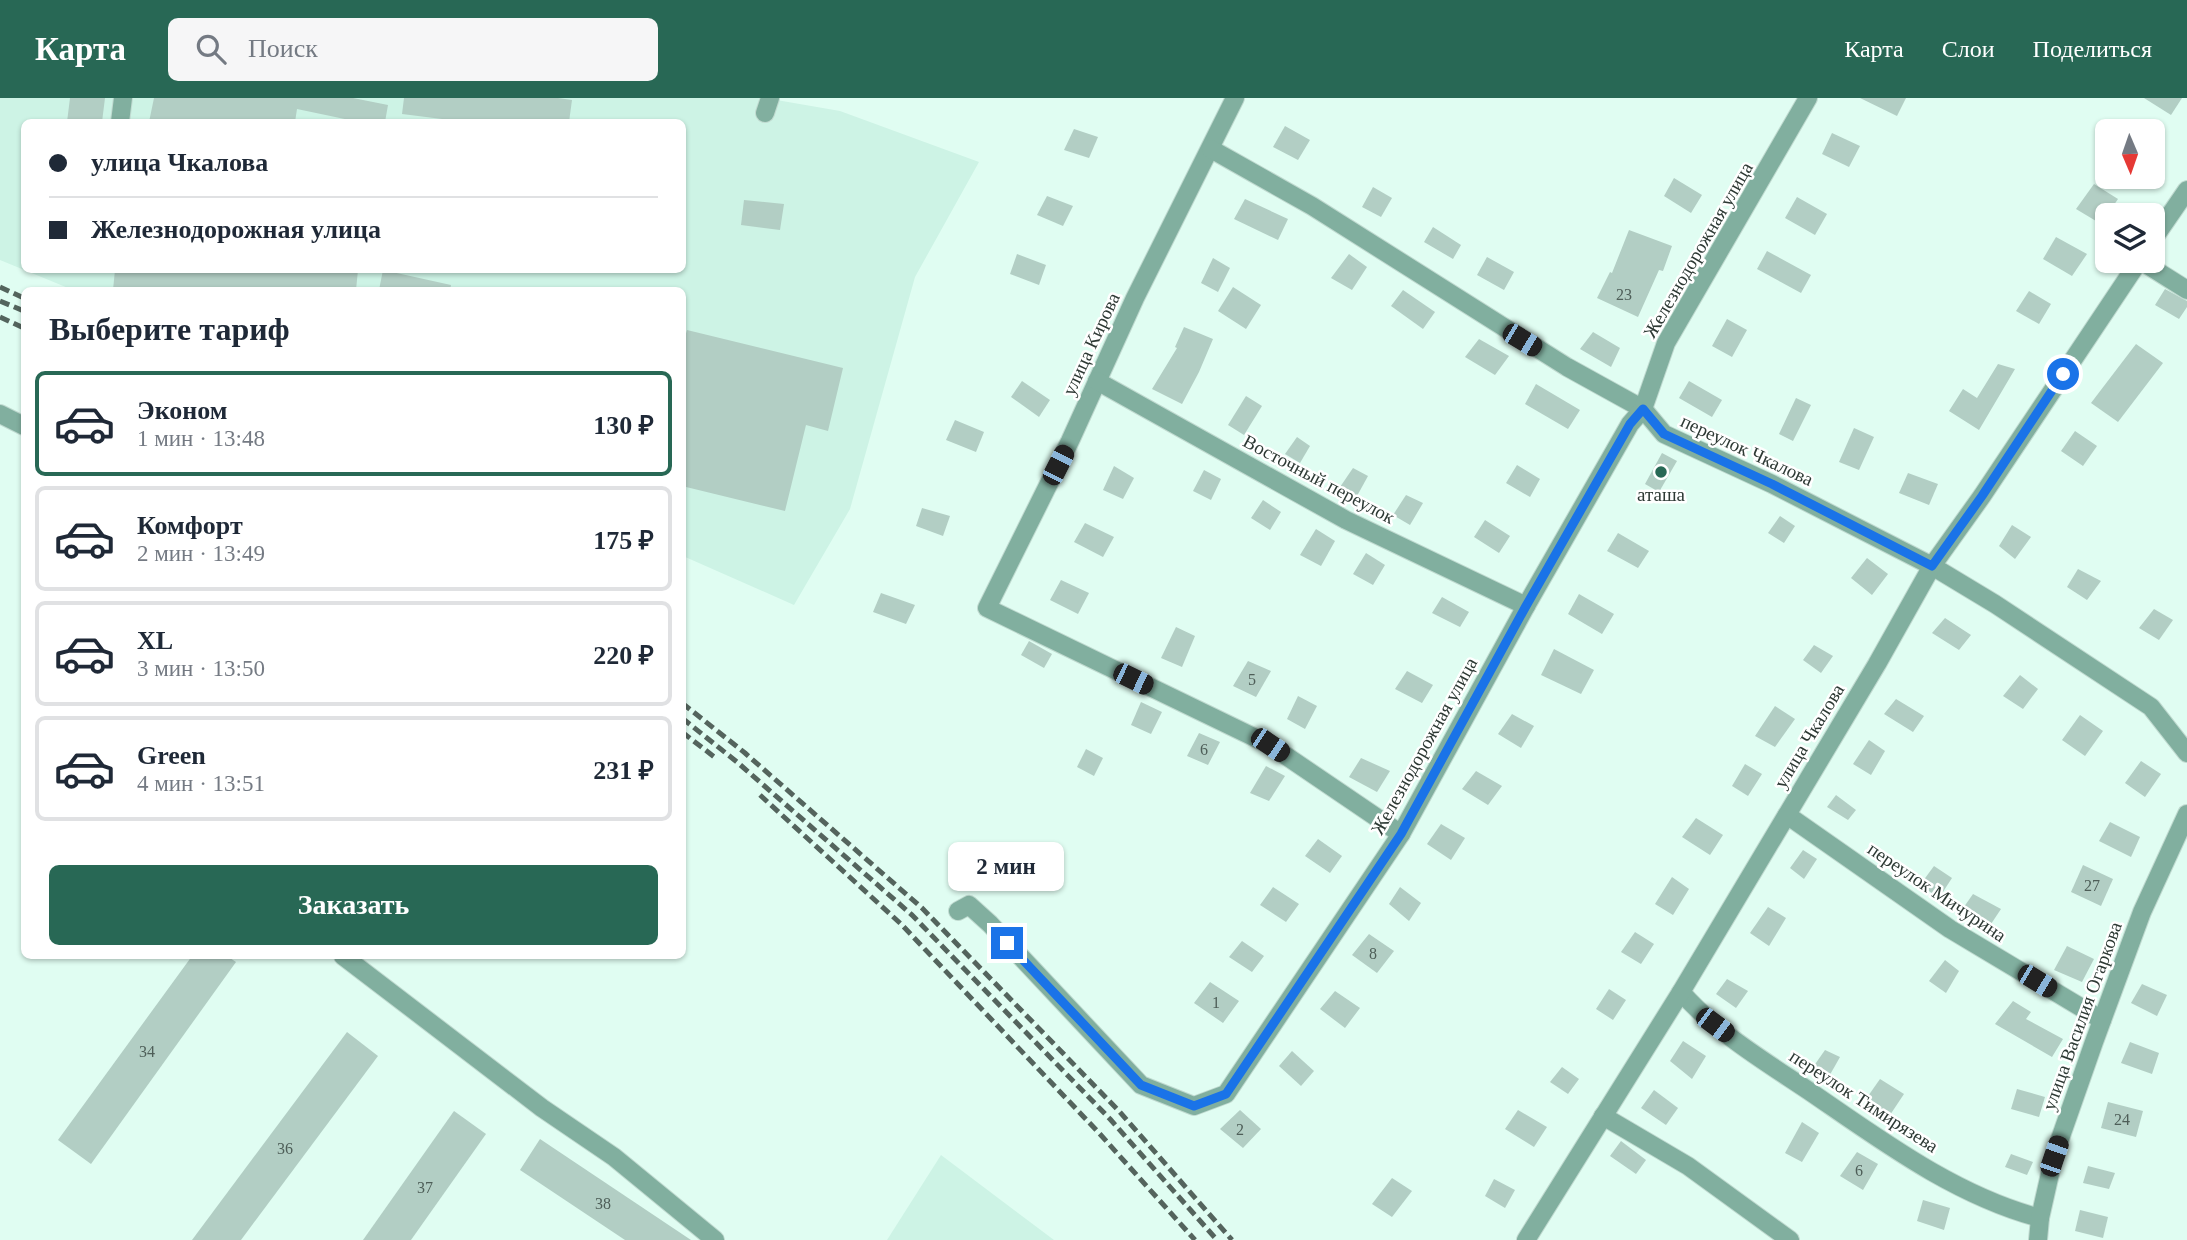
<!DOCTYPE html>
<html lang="ru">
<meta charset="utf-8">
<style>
body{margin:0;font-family:"Times New Roman",serif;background:#f6f6f7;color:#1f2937;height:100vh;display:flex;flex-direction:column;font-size:26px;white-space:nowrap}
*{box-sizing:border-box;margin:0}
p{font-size:23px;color:#747a83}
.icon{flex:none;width:38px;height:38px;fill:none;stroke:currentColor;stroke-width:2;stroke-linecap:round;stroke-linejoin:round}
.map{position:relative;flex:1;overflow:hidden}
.drawer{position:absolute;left:21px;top:189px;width:665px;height:672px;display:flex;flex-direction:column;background:#fff;border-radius:10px;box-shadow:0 2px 5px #0004}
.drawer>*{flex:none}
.banner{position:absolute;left:21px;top:21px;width:665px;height:154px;border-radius:10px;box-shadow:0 2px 5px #0004;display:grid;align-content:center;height:154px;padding:0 28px;background:#fff}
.needle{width:46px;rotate:178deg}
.fabs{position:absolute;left:2095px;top:21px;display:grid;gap:14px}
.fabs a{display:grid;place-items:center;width:70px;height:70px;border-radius:10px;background:#fff;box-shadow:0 2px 5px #0004;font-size:35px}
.end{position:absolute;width:32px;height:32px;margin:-16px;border:9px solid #1a73e8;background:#fff;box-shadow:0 0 0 4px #fff}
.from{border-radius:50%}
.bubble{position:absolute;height:49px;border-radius:10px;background:#fff;box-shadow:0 2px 5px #0004;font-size:23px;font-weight:700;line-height:49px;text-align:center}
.car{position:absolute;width:21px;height:42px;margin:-21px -10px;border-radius:9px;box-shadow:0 0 5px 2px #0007;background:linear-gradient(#222 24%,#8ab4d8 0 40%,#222 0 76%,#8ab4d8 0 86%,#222 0)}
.banner b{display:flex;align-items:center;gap:24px;height:66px;font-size:26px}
.banner b+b{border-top:2px solid #e0e1e3}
.banner i{width:18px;height:18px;background:#1f2937}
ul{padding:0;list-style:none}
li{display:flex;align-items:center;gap:21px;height:105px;margin:0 14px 10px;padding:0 14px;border:4px solid #e0e1e3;border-radius:10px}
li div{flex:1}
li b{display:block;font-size:26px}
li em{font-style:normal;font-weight:700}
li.selected{border-color:#286855}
li>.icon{width:63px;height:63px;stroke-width:1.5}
h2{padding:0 28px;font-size:32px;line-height:84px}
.action{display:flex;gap:14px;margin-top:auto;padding:14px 28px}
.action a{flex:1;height:80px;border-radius:10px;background:#286855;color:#fff;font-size:28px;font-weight:700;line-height:80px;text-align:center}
header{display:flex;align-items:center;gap:42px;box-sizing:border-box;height:98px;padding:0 35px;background:#286855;color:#fff}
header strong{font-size:33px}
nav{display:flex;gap:38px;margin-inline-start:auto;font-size:24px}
.search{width:490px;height:63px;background:#f6f6f7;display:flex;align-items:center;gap:18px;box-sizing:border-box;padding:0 24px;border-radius:10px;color:#747a83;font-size:26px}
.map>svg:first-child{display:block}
.built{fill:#cdf3e5;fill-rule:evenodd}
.building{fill:#b2cec4}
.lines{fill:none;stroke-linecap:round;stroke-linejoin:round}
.minor-casing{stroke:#c0dad0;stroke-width:20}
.minor{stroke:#81af9f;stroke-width:18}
.rail{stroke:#54645d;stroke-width:5;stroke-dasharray:10 5;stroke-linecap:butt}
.route{stroke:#1a73e8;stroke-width:9}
.poi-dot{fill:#286855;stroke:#fff;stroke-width:2.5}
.labels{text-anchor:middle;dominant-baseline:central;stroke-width:5;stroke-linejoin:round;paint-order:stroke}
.number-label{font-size:16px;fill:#4e5e58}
.street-label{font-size:19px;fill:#2d3934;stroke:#fff}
.poi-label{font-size:19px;fill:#2d3934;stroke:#fff}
</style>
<header>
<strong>Карта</strong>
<div class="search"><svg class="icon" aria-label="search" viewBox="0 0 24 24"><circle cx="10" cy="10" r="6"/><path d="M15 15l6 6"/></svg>Поиск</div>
<nav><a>Карта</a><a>Слои</a><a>Поделиться</a></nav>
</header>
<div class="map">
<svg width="2187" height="1142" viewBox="0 0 2187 1142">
<rect width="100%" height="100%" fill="#e0fdf2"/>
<!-- built -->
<g class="built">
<path d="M0,0h765l75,13 139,51 -64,115 -65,232 -56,96 -111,-49 -1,-266h-609l-73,-30zM24,24h658v148h-658z"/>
<path d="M941,1057l113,85h-167z"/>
</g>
<!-- building -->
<g class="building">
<path d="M70,0h35l-3,24h-35z"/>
<path d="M154,0h199l35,7 -3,17h-26l-62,-13 -2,13h-146z"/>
<path d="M404,0h154l14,2 -3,22h-103l-64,-8z"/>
<path d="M1860,0h46l-9,18z"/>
<path d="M2144,0h38l-11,17z"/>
<path d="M1285,28l25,14 -12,20 -25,-13z"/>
<path d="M1074,31l24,8 -9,21 -25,-8z"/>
<path d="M1832,35l28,13 -11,21 -27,-13z"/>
<path d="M1674,80l28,17 -11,18 -27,-17z"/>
<path d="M2094,86l24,15 -17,25 -25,-15z"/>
<path d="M1373,89l19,11 -11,19 -19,-10z"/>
<path d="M1047,98l26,10 -10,20 -26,-11z"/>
<path d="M1797,99l30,17 -12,21 -30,-17z"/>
<path d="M1245,101l43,20 -10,21 -44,-21z"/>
<path d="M744,102l40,4 -4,26 -39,-5z"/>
<path d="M1433,129l28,18 -8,14 -29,-17z"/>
<path d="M1629,132l43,16 -9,25 -4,-1 -21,47 -41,-19 13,-26 2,1z"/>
<path d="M2056,139l31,17 -15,22 -29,-17z"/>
<path d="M1767,153l44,24 -10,18 -44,-24z"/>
<path d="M1017,156l29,11 -7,20 -29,-11z"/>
<path d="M1349,156l18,13 -15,23 -21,-12z"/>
<path d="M1487,159l27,15 -10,18 -27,-15z"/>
<path d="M1213,160l17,10 -12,24 -17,-9z"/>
<path d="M115,172h243l-2,20h-243z"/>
<path d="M383,172l68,15 -1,5h-71z"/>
<path d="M1233,189l28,18 -15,24 -28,-18z"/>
<path d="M2165,191l22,12v6l-8,12 -24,-14z"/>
<path d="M1403,192l32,22 -12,17 -32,-23z"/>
<path d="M2029,193l22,13 -12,20 -23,-13z"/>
<path d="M1727,221l20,11 -15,27 -20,-11z"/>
<path d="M1184,229l29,12 -14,33 -17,32 -30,-15 25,-41 -2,-1z"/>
<path d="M687,232l156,38 -15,63 -22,-6 -21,86 -103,-25v-139z"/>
<path d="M1593,234l27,16 -9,19 -31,-18z"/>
<path d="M1479,241l30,17 -14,19 -30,-18z"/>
<path d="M2136,246l27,19 -45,59 -27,-19z"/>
<path d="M1998,266l17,5 -36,61 -30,-19 14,-22 14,9z"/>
<path d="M1022,283l28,19 -11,17 -28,-20z"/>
<path d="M1689,283l33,19 -10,17 -33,-19z"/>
<path d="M1536,286l44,26 -12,19 -43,-25z"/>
<path d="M1246,298l16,10 -18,29 -16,-10z"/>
<path d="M1796,300l15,7 -18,36 -14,-7z"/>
<path d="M955,322l29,12 -8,20 -30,-12z"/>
<path d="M1854,330l20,9 -15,33 -20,-8z"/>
<path d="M2075,333l22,15 -14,20 -22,-15z"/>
<path d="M1297,339l13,9 -10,17 -15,-9z"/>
<path d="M1662,355l15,8 -18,31 -14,-8z"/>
<path d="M1517,367l23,14 -10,18 -24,-14z"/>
<path d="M1114,368l20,12 -11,21 -20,-9z"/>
<path d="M1353,370l15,8 -11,20 -17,-9z"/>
<path d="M1204,372l17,9 -10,21 -18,-9z"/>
<path d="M1908,375l30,11 -9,21 -30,-12z"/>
<path d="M1406,397l17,8 -13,22 -17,-10z"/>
<path d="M1263,402l18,12 -11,18 -19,-12z"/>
<path d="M922,410l28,8 -7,20 -27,-10z"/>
<path d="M1780,418l15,10 -11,17 -16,-10z"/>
<path d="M1485,422l25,16 -11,17 -25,-16z"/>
<path d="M1085,425l29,14 -11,20 -29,-15z"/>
<path d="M2012,427l19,12 -16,22 -16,-13z"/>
<path d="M1316,431l19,12 -14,25 -21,-11z"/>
<path d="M1618,435l31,18 -11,17 -31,-17z"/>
<path d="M1366,455l19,12 -12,20 -20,-11z"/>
<path d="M1867,460l21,16 -16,21 -21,-17z"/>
<path d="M2078,471l23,12 -14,19 -20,-13z"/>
<path d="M1061,482l28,13 -11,21 -28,-14z"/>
<path d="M881,495l34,12 -9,19 -33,-12z"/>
<path d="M1579,496l35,20 -12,20 -34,-20z"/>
<path d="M1442,499l27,15 -9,15 -28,-14z"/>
<path d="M2154,511l19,11 -14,20 -20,-12z"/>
<path d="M1945,520l26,17 -12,15 -27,-17z"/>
<path d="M1176,529l19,9 -13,31 -21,-9z"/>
<path d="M1029,543l23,13 -8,14 -23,-13z"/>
<path d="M1814,547l19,11 -12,17 -18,-13z"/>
<path d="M1554,551l40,21 -13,24 -40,-19z"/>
<path d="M1248,563l23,10 -15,26 -23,-11z"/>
<path d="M1407,573l26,14 -11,18 -27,-14z"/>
<path d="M2020,577l18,14 -15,20 -20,-13z"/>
<path d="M1298,598l19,10 -12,23 -18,-10z"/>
<path d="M1896,601l28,17 -11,16 -29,-18z"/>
<path d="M1141,604l21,10 -11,22 -20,-9z"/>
<path d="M1775,608l20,13 -20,28 -20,-11z"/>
<path d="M1512,616l22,12 -13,22 -23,-14z"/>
<path d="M2080,617l23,16 -18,25 -23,-16z"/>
<path d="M1199,635l21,9 -12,23 -21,-9z"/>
<path d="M1869,642l16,11 -14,24 -18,-11z"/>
<path d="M1086,651l17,9 -9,18 -17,-9z"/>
<path d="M1361,660l29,13 -13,21 -28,-15z"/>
<path d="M2141,663l20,13 -16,23 -20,-14z"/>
<path d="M1745,666l17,10 -14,22 -16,-10z"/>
<path d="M1266,668l19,10 -16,25 -19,-8z"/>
<path d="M1476,673l26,15 -14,19 -26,-16z"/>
<path d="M1836,697l20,15 -8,10 -21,-13z"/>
<path d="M1696,720l27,17 -13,20 -28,-18z"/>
<path d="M2110,724l30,15 -9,20 -32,-16z"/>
<path d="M1441,726l24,14 -14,22 -24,-16z"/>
<path d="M1318,741l24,17 -12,17 -25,-17z"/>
<path d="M1803,752l14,9 -13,20 -14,-11z"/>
<path d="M2083,767l30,14 -12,27 -30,-14z"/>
<path d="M1934,768l18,12 -13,20 -19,-13z"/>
<path d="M1672,779l17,12 -16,26 -18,-11z"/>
<path d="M1273,789l26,17 -13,18 -26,-17z"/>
<path d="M1400,789l21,16 -12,18 -20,-17z"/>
<path d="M1973,796l28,15 -14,21 -28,-16z"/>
<path d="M1768,809l18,11 -17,28 -19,-13z"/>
<path d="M1635,834l19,12 -13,20 -20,-12z"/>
<path d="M1369,836l25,17 -17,22 -25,-18z"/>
<path d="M1242,843l22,15 -12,16 -23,-15z"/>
<path d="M2067,848l27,13 -12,23 -28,-12z"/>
<path d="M192,858h35l9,6 -145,202 -33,-24z"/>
<path d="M1945,862l14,11 -13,22 -17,-12z"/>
<path d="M1727,881l21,12 -12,17 -20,-14z"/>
<path d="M1210,884l29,19 -16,22 -29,-20z"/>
<path d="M2142,886l25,11 -10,21 -26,-13z"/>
<path d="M1609,891l17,11 -13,20 -17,-11z"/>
<path d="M1335,893l25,17 -15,20 -25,-19z"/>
<path d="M2013,903l18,11 -5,7 37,20 -11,18 -57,-33z"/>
<path d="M347,934l31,24 -137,184h-49z"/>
<path d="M1683,943l23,15 -14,23 -22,-18z"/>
<path d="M2130,944l29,11 -7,21 -31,-11z"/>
<path d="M1825,952l15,7 -13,23 -16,-10z"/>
<path d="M1292,953l22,20 -13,15 -22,-20z"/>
<path d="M1562,969l17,12 -11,15 -18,-12z"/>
<path d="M1880,981l24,15 -14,21 -24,-16z"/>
<path d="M2017,991l28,8 -6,20 -28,-8z"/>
<path d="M1654,992l24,18 -12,17 -25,-17z"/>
<path d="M2108,1004l35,9 -7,26 -35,-9z"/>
<path d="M1240,1012l21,19 -18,19 -23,-19z"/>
<path d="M1518,1012l29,17 -13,20 -29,-18z"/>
<path d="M454,1013l32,23 -75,106h-48z"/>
<path d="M1802,1024l17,11 -17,29 -17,-9z"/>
<path d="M540,1041l151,101h-66l-105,-70z"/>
<path d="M1621,1043l25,19 -10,14 -26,-18z"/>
<path d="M1857,1054l21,12 -15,26 -23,-14z"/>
<path d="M2011,1056l22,8 -6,13 -22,-8z"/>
<path d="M2088,1068l27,7 -6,16 -26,-6z"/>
<path d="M1392,1080l20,13 -20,26 -20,-13z"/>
<path d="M1494,1081l21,11 -10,18 -20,-12z"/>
<path d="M1923,1102l27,8 -6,22 -27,-9z"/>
<path d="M2080,1112l28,7 -5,21 -28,-7z"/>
</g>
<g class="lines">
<defs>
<g id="minor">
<path d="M1235,0l-100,200 -65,143 -83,167 283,137 131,89"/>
<path d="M765,15l5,-15"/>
<path d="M120,24l3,-24"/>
<path d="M1211,51l101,57 255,161 76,42 21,25 108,50 160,82 63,38 156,103 36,46"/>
<path d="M2152,143l35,-51"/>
<path d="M2141,163l46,29"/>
<path d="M1097,283l249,139 180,86"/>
<path d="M0,316l24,12"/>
<path d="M1787,717l163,114 152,91"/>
<path d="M958,813l11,-6 21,19 151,161 53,21 32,-12 175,-260 125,-228 104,-182 13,-15 23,-66 142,-245"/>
<path d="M343,858l199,152 72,49 101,83"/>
<path d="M1681,894c37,42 85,70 131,101 70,48 144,103 228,125"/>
<path d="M1603,1018l85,50 102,74"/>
<path d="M1526,1142l155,-248 196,-328 55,-98 50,-70 157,-235"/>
<path d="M2038,1142l2,-22 14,-62 40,-114 48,-130 45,-98"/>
</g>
</defs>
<!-- minor casing -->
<use href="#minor" class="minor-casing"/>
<!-- minor -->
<use href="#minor" class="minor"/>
<!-- rail -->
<g class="rail">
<path d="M0,189l24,11"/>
<path d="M0,203l24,10"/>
<path d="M0,219l24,11"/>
<path d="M682,605l63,50 177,155 197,203 113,129"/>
<path d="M682,620l55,44 175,153 198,204 107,121"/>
<path d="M682,634l35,27"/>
<path d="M760,697l141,129 198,209 96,107"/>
</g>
</g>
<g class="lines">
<!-- route -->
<path class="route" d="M1007,845l134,142 53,21 32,-12 175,-260 125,-228 104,-182 13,-15 21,25 108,50 160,82 50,-70 81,-122"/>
</g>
<!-- markers -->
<circle class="poi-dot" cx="1661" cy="374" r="7"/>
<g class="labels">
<!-- number labels -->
<g class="number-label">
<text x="1624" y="196">23</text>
<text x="1252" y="581">5</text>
<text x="1204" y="651">6</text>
<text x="2092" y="787">27</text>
<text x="1373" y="855">8</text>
<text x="1216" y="904">1</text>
<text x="147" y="953">34</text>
<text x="2122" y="1021">24</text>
<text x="1240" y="1031">2</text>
<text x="285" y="1050">36</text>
<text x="1859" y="1072">6</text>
<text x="425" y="1089">37</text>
<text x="603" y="1105">38</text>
</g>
<!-- street labels -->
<g class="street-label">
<text transform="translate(1698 152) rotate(-60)">Железнодорожная улица</text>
<text transform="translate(1091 246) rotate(-65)">улица Кирова</text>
<text transform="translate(1747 352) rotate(25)">переулок Чкалова</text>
<text transform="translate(1319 381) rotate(28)">Восточный переулок</text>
<text transform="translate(1809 638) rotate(-59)">улица Чкалова</text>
<text transform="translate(1424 648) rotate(-61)">Железнодорожная улица</text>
<text transform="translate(1937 794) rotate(34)">переулок Мичурина</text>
<text transform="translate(2082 918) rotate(-70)">улица Василия Огаркова</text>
<text transform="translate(1864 1003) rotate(33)">переулок Тимирязева</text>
</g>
<!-- poi labels -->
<g class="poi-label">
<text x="1661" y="396">аташа</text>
</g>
</g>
</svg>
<div class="fabs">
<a><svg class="needle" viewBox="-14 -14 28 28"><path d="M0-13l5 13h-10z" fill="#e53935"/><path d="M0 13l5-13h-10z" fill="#747a83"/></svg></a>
<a><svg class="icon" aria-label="layers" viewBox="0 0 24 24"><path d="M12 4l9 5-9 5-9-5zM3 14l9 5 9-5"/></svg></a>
</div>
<i class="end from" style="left:2063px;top:276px"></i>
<i class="end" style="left:1007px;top:845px"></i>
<div class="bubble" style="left:948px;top:744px;width:116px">2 мин</div>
<i class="car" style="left:1522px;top:242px;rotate:121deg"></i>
<i class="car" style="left:1058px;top:367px;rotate:27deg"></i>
<i class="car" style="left:1133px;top:581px;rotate:116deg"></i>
<i class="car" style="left:1270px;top:647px;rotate:124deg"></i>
<i class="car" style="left:2037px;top:883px;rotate:121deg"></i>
<i class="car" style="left:1715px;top:927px;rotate:127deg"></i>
<i class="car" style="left:2054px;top:1058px;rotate:19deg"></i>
<div class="banner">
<b><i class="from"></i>улица Чкалова</b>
<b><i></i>Железнодорожная улица</b>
</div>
<section class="drawer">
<h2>Выберите тариф</h2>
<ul>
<li class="selected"><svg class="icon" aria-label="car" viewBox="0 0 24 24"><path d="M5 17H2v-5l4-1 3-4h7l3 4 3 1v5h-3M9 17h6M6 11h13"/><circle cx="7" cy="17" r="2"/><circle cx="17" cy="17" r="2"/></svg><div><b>Эконом</b><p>1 мин · 13:48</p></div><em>130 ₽</em></li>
<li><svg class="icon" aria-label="car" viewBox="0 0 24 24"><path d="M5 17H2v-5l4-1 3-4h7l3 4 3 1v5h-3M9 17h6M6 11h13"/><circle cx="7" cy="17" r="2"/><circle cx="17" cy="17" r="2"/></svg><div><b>Комфорт</b><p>2 мин · 13:49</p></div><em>175 ₽</em></li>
<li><svg class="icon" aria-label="car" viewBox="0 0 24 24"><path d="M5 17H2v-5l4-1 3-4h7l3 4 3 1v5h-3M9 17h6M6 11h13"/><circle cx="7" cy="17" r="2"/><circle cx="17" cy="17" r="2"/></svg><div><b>XL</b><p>3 мин · 13:50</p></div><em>220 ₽</em></li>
<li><svg class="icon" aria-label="car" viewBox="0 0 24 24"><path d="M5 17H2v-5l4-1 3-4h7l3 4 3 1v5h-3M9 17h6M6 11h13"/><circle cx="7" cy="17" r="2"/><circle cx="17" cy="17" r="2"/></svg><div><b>Green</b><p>4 мин · 13:51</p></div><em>231 ₽</em></li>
</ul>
<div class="action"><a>Заказать</a></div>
</section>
</div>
